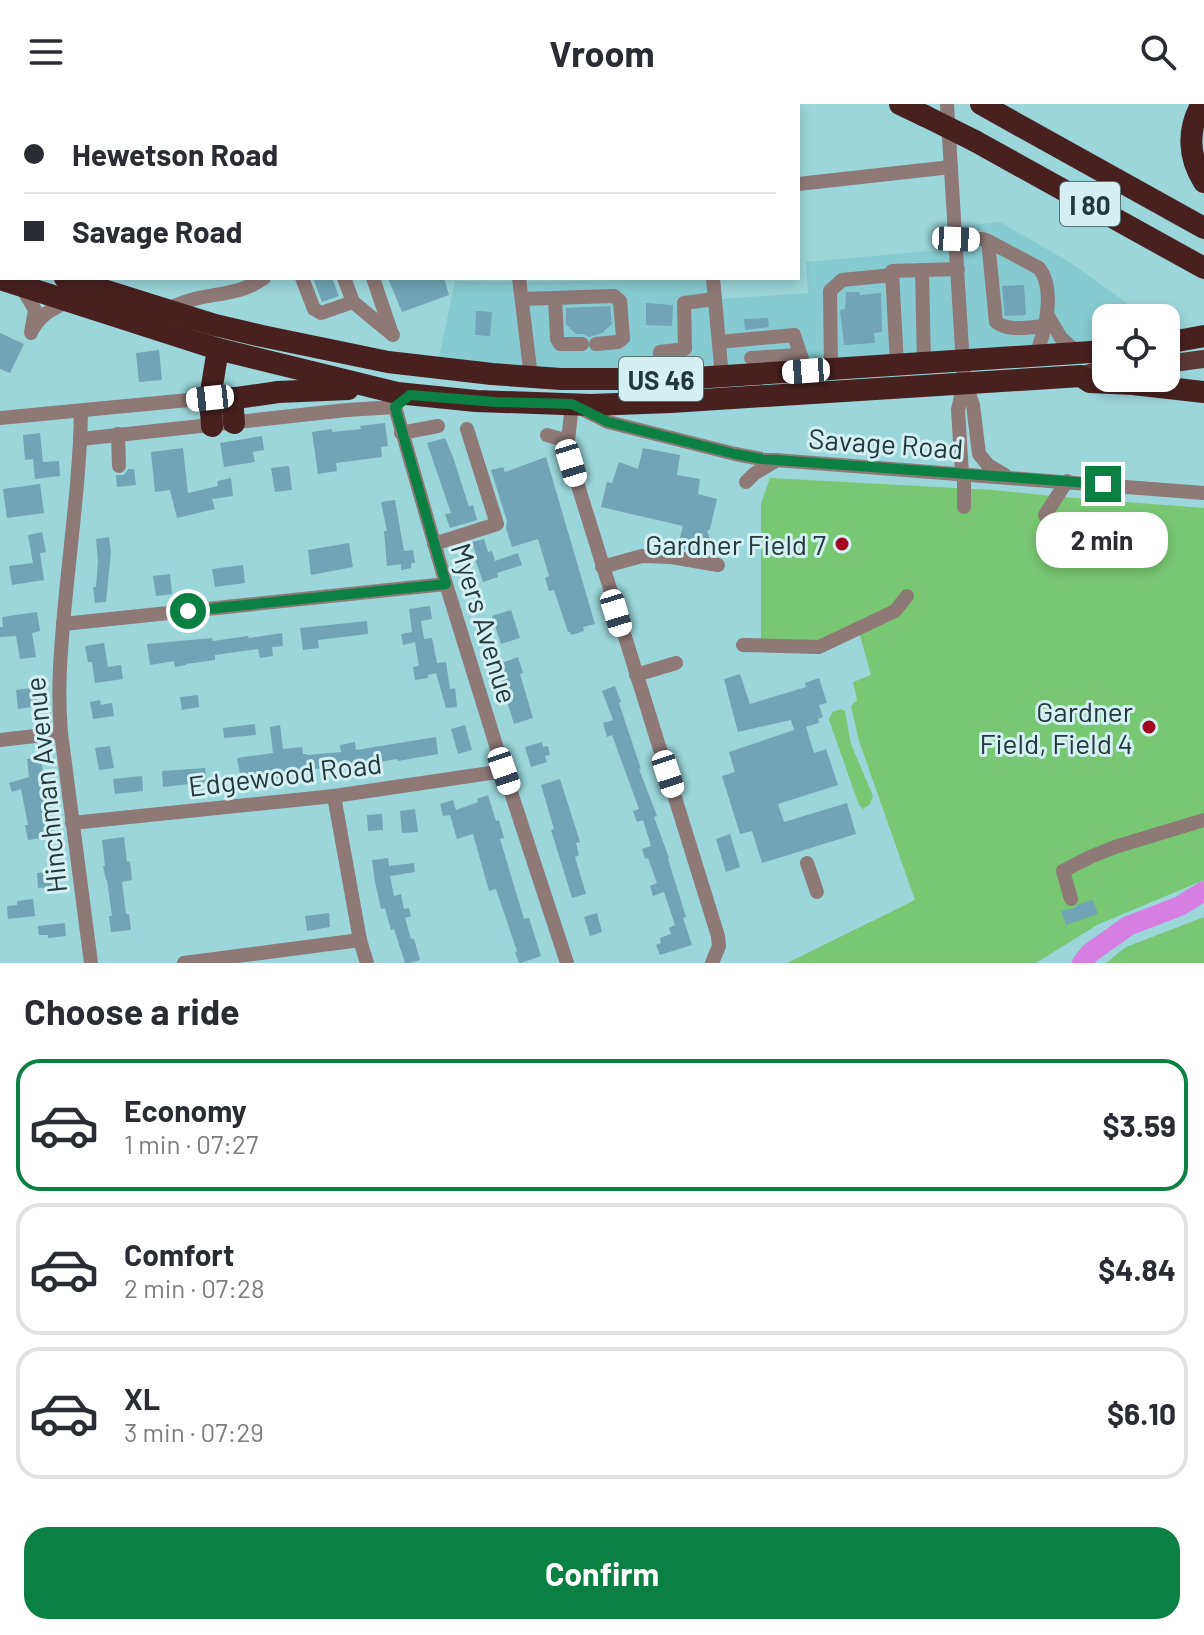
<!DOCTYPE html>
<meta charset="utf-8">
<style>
body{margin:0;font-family:Barlow,sans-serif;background:#f2f2f3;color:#2b2b33;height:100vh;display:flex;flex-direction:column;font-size:30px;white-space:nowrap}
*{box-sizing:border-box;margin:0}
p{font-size:26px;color:#7c7c81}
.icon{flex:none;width:44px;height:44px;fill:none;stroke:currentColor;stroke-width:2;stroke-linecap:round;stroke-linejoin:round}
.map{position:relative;height:859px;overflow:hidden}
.side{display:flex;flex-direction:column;background:#fff;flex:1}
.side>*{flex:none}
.banner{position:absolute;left:0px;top:0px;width:800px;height:176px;box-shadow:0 4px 12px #0003;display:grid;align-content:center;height:176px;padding:0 24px;background:#fff}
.fabs{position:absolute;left:1092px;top:200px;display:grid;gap:16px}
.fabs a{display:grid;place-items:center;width:88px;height:88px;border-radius:16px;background:#fff;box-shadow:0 4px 12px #0003;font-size:40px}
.end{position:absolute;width:36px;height:36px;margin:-18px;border:10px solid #0b8043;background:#fff;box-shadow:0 0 0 4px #fff}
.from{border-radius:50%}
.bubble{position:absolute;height:56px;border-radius:24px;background:#fff;box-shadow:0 4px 12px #0003;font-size:26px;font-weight:700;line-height:56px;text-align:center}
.car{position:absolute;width:24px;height:48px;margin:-24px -12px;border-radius:10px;box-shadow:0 0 6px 2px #0007;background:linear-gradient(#fff 24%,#345 0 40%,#fff 0 76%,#345 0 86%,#fff 0)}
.banner b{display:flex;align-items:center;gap:28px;height:76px;font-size:30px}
.banner b+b{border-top:2px solid #e1e1e2}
.banner i{width:20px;height:20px;background:#2b2b33}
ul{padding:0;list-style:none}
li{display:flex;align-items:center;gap:24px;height:132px;margin:0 16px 12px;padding:0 8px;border:4px solid #e1e1e2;border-radius:24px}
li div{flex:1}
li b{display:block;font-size:30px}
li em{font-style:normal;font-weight:700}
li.active{border-color:#0b8043}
li>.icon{width:72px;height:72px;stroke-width:1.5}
h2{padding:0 24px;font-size:36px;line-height:96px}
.primary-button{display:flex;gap:16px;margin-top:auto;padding:16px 24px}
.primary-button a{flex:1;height:92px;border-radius:24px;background:#0b8043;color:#fff;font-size:32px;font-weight:700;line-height:92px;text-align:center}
header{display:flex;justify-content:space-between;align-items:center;height:104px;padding:0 24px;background:#fff;font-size:36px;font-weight:700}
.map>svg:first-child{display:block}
.built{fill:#86cbd1}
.green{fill:#78c873}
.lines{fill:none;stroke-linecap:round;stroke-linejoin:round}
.river{stroke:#d77ee3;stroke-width:20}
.building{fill:#71a4b6}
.minor{stroke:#8e7977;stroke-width:14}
.major{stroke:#5b3836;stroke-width:18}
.highway{stroke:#482020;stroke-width:22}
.highway-bridge{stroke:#482020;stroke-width:22}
.route{stroke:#0b8043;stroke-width:10}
.poi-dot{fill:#a30621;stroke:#d4f0f3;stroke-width:3}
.labels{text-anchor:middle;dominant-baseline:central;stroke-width:6;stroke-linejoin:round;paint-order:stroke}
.shield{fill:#d4f0f3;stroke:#577072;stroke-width:2}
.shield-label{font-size:26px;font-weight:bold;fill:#21393b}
.street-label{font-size:28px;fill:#21393b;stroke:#d4f0f3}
.poi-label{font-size:28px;fill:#21393b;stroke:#d4f0f3;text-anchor:end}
</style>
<header><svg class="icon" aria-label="menu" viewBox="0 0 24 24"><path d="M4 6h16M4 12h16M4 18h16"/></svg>Vroom<svg class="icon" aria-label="search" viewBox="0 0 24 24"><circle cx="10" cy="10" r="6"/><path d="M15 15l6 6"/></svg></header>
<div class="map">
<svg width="1204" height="859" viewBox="0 0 1204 859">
<rect width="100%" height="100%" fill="#9bd6da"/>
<!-- built -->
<path class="built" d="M1000,118l71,41 77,55h-42v25l-379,26 -188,4 -101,-11 17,-81 74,1 187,-4 5,21 87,-6 -2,-31 146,-13 -1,-22z"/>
<!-- green -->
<g class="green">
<path d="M0,0h164l1,2h-163v46l-2,7z"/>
<path d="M770,374l223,12 69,7 142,11v372l-107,45 -61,38h-249l128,-63 -56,-159 -8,-35 6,-6 -4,-18 18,-7 -14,-50 -39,17 -57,-2v-136z"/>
<path d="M841,605l4,2 6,33 22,52 -3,8 -7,5 -4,-4 -30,-85 3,-8z"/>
<path d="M1204,813v46h-98l20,-16z"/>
</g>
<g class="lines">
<!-- river -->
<path class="river" d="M1082,859l8,-10 38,-27 52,-20 24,-15"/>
</g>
<!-- building -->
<g class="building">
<path d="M313,174h19l7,18 -17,6z"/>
<path d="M388,174h56l5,17 -47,17z"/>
<path d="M1024,181l2,30 -21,1 -3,-30z"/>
<path d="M846,188h13l1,3 21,-2 1,39 -8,1 1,10 -31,2 -4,-35 5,-1z"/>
<path d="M646,199l27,2 -1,21 -26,-1z"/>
<path d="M610,202l2,18 -10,9 -13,4 -6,-3h-7l-10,-10v-16z"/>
<path d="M476,207l16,1 -2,24 -15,-1z"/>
<path d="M768,214l1,9 -24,3 -1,-11z"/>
<path d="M0,229l24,11 -14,29 -10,-4z"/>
<path d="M159,246l3,30 -23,2 -3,-29z"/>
<path d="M385,319l3,23 -7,1 1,10 -46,6 1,8 -19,3 -6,-42 20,-3v3l29,-3 -1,-3z"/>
<path d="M40,329l3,29 16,-1 1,15 -25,3 -2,-20 -8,1 -2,-25z"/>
<path d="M262,332l2,14 -11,2 2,10 -31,5 -4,-24z"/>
<path d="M445,334l8,19 16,50 4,-2 4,15 -27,8 -5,-14 6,-1 -24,-70z"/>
<path d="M183,344l5,45 30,-7 -1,-5 14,-3 2,18 -21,3 3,10 -38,9 -7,-28 -15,2 -4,-40z"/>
<path d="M643,344l37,7 -3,20 23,4 -2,15 19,5 -7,30 -3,2 5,14 -19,6 -11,-2 -3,-8 4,-15 -82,-19 6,-25 5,1 7,-21 19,7z"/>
<path d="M546,353l49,167 -12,3 1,4 -13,4 -1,-3h-2l-14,-42 -5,1 -4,-13 4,-2 -11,-37 -26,8 -6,-19 1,-7 -16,-51 12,-3 2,5z"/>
<path d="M289,362l3,24 -17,2 -4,-24z"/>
<path d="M128,365h6l2,16 -19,2 -1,-12h8z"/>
<path d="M40,380l4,29 -37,5 -4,-29z"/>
<path d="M395,396l9,51 9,-1 2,13h-4v5l-10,2v-6l-14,2 -3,-35h3l-6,-29z"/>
<path d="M42,428l4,20 -6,1 4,27 -32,5 -3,-19 24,-3 -5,-28z"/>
<path d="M109,433l2,15 -5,50 -11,1 -2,-16h3l2,-26 -2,-22z"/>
<path d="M484,435l4,13 4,-1 3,10 23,-8 4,12 -25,8 1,4 -15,5 -9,-26 2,-1 -4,-13z"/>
<path d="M349,439l4,24 -42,8 -3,-25z"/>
<path d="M243,461l2,18 -30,4 -3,-18z"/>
<path d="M170,470l2,20 -16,2 -3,-20z"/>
<path d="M430,502l2,13 -11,2 3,18 8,-1 5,25 9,-1 4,27 5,-1 2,19 -11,1 -10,-35 -8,2v3l-13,2 -2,-13 6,-1 -4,-24 -12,3 -2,-11 11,-2 -3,-23z"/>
<path d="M511,506l9,28 -19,6 -9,-28z"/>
<path d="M37,508l3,19 -8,2 4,24 -16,2 -4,-23 -16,1v-10h3l-1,-10z"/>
<path d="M367,517l1,13 -50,6 1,8 -16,2 -3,-22z"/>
<path d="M282,529l1,13 -11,1 1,9 -13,2 -2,-9 -43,6v5l-29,4v1l-11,2 -1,-6 -24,4 -3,-21 65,-6 1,3 35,-5 1,2z"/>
<path d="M104,539l4,24 13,-2 2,14 -28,4 -3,-21h-4l-3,-16z"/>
<path d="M518,553l5,16 -3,1 13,44 -19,6 -18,-59z"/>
<path d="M740,570l10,30 56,-17 -1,-4 14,-5 8,25 -8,2 4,12 -5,2 1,4 -13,4 8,26 12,-4 12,36 -60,19 6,18 63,-19 9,31 -94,29 -10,-32 -12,3 -18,-58 13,-4 -6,-20 65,-22 -3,-10 -53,12 -14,-53z"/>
<path d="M615,582l6,16 -2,1 22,66h-2l18,47 -3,1 15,41 -1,1 18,58 -3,1 9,27 -32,10 -4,-10 5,-2 -1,-5 11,-4 -2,-6 6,-3 -11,-33 -11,4 -3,-10 7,-3 -9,-25 -3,1 -3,-10 9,-3 -8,-26 -6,2 -4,-11 6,-2 -27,-74 -5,2 -4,-14 10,-3 -11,-29z"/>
<path d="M31,584l1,8h5l1,10 -20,3 -2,-19z"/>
<path d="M198,591l1,12 -17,3 -2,-13z"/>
<path d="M100,596l1,5 11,-2 2,13 -21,3 -3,-17z"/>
<path d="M255,620l1,11 -32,3 -1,-10z"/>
<path d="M280,621l3,24 19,-2 1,7h4v1l34,-3 -1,-7 15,-3 1,8 80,-13 2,17 -40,7 -1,-2 -29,5v-2l-31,5 -54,5 1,6 -14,2 -1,-4 -23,3 -1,-6 -5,1 -3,-16 36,-5 -3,-26z"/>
<path d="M465,621l7,25 -14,4 -7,-25z"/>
<path d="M542,638l1,5 5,-1 2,9 -5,1 2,6 -16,5 -6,-20z"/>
<path d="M110,642l4,22 -15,2 -4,-22z"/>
<path d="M41,653l4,36 4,-1 6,44 -27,4 -3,-15h3l-7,-36 -9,3 -3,-9 20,-6 -2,-18z"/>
<path d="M205,664l2,14 -44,5 -1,-16z"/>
<path d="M142,672l1,15 -28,3 -2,-15z"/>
<path d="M560,675l20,63 -4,1 3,12 -4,2 11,37 -14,4 -21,-68 3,-1 -13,-44z"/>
<path d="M488,691l8,26 3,-1 5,18 -4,1 24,80 5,-1 12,38 -20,7h-2l-4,-11 2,-1 -21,-62 -7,2 -16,-57 -16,5 -7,-24 -7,1 -3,-12 13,-4 3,10 22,-8 -1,-3z"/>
<path d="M415,705l3,23 -16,1 -2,-22z"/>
<path d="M382,710l1,16 -15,1 -1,-16z"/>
<path d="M730,730l10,33 -14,5 -10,-33z"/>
<path d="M124,733l3,25 3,-1 2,19 -10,2 4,32h3l2,16 -20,2 -2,-16h3l-5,-36h-1l-3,-14h2l-3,-26z"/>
<path d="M388,754l1,8 25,-3 1,9 -25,4 4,20 7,-2 3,15 5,-1 2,8 -6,2 6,21h3l6,21 -11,3h-4l-11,-34 -3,1 -6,-22 -4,1 -6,-27 -3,-22z"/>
<path d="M60,767l1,15 -23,2 -1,-15z"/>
<path d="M33,795l2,17 -27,3 -1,-13 10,-1v-4z"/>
<path d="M1093,796l5,14 -32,11 -5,-14 13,-3 5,-4z"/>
<path d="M329,809l1,14 -23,4 -2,-15z"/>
<path d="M597,809l5,19 -12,4 -6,-19z"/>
<path d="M65,819l1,13 -18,2v-3h-9l-1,-9z"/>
</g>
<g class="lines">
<!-- minor -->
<g class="minor">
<path d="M442,0l2,2"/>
<path d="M500,0v2"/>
<path d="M698,0l1,2"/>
<path d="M947,0l17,278 -6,28 4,64 2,7v26"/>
<path d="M798,80l153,-17"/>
<path d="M956,135h27l7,3 49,26c17,21 6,66 -4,88"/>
<path d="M988,137l8,81c13,10 33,5 49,4"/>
<path d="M922,166l2,93"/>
<path d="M302,174l12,31 7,4 32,-11"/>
<path d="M344,174l9,24 40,33"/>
<path d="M373,174l19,56"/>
<path d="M519,174l12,99"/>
<path d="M713,174l9,99"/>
<path d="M21,182l14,24 -4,23"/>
<path d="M555,194l2,41 3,5h22"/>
<path d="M522,195l92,-3 6,5 3,37 -5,4 -22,2"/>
<path d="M167,205c8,-3 16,-7 24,-9 25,-7 52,-6 73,-22"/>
<path d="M1048,212l13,22 18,16"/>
<path d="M33,225c8,-15 21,-21 36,-28"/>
<path d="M719,238l75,-7 12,36"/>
<path d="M751,254l49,-3"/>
<path d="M897,261l-5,-94 66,-2"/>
<path d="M831,265l-1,-78 12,-11 51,-5"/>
<path d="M660,275v-27l25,-3 -1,-46 31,-4"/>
<path d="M965,278l8,23 6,49 9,11 17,10"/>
<path d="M395,303l51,177 58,187 63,192"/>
<path d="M81,307c-1,64 -10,128 -16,192 -4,44 -8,86 -4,130l30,230"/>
<path d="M0,314l210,-20"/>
<path d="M401,329l37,-7"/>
<path d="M118,330l1,32"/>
<path d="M547,331l21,6"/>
<path d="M81,335l266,-29 48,-3"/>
<path d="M746,378l8,-8 23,-14"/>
<path d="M1045,411l22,-34"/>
<path d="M434,440l63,-20 -30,-95"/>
<path d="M602,463l40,-11 29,1 47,8"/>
<path d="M63,520l383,-40"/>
<path d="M743,541l76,2 76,-36 12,-15"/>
<path d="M636,571l40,-12"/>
<path d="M0,636l61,-7"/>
<path d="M334,692l26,144 7,23"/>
<path d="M72,719l262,-27 170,-25"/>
<path d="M807,759l10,29"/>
<path d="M1071,795l-8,-28 27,-14 25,-10 89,-27"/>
<path d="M184,859l176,-23"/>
<path d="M712,859l7,-17 -1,-10 -147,-473 -3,-22 4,-37 36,18 127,32 27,5 442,34"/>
</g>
<!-- major -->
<g class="major">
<path d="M1166,260l38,-5"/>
<path d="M1081,272l12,-4 13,-1"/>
</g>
<!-- highway -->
<g class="highway">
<path d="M188,0l1,2"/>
<path d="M900,0l25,12"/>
<path d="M981,0l223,124"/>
<path d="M1202,0c-15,25 -14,53 2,78"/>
<path d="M975,37l229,127"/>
<path d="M0,131h2"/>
<path d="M0,156l2,1"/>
<path d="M65,174l150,47 47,11 126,26 104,12 69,5h118l427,-28"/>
<path d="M0,175l218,70 179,44 79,8 115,4 80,-3 410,-26 9,6 43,2 71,8"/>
<path d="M1166,239l38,-7"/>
<path d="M210,294h27l41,-6 70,-3"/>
<path d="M232,294l2,25"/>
<path d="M212,322l-2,-28 8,-49"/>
</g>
<!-- highway-bridge -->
<path class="highway-bridge" d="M925,12l50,25"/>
</g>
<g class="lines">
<!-- route -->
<path class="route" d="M188,507l258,-27 -51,-177 15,-12 86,7 76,2 36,18 127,32 27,5 341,25"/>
</g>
<!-- markers -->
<g class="poi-dot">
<circle cx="842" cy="440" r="8"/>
<circle cx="1149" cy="623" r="8"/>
</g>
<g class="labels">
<!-- shield labels -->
<g class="shield">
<rect x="1060" y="78" width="60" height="44" rx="6"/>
<rect x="619" y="253" width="84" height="44" rx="6"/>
</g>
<g class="shield-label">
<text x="1090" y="100">I 80</text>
<text x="661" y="275">US 46</text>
</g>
<!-- street labels -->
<g class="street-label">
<text transform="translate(886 339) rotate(4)">Savage Road</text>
<text transform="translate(485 519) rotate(73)">Myers Avenue</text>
<text transform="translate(285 670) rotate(-7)">Edgewood Road</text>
<text transform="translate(45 681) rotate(-96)">Hinchman Avenue</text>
</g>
<!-- poi labels -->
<g class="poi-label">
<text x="826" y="440">Gardner Field 7</text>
<text x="1133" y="607">Gardner<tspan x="1133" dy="32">Field, Field 4</tspan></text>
</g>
</g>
</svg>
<div class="fabs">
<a><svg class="icon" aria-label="locate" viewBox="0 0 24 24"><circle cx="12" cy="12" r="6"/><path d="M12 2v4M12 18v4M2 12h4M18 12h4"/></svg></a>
</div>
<i class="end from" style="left:188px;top:507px"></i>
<i class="end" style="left:1103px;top:380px"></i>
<div class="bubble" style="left:1036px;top:408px;width:132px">2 min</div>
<i class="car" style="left:956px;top:135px;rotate:92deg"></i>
<i class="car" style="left:806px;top:267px;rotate:266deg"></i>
<i class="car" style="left:210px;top:294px;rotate:264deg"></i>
<i class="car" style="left:571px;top:359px;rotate:163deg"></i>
<i class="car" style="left:616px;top:509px;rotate:163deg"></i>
<i class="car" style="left:504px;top:667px;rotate:161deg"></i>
<i class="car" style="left:668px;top:670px;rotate:162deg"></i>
<div class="banner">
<b><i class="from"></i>Hewetson Road</b>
<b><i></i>Savage Road</b>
</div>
</div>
<section class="side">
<h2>Choose a ride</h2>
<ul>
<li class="active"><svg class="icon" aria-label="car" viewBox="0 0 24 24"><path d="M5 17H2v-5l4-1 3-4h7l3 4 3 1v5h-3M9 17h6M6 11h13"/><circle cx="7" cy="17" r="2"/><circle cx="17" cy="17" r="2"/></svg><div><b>Economy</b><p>1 min · 07:27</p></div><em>$3.59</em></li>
<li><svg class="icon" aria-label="car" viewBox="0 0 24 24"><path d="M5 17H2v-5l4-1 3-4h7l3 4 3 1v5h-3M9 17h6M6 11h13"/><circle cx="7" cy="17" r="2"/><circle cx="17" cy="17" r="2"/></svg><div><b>Comfort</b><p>2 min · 07:28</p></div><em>$4.84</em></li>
<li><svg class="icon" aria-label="car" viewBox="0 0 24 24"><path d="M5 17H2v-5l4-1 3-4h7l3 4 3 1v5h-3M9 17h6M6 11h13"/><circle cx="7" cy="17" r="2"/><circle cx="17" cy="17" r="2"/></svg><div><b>XL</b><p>3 min · 07:29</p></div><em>$6.10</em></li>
</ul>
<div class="primary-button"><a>Confirm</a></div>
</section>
